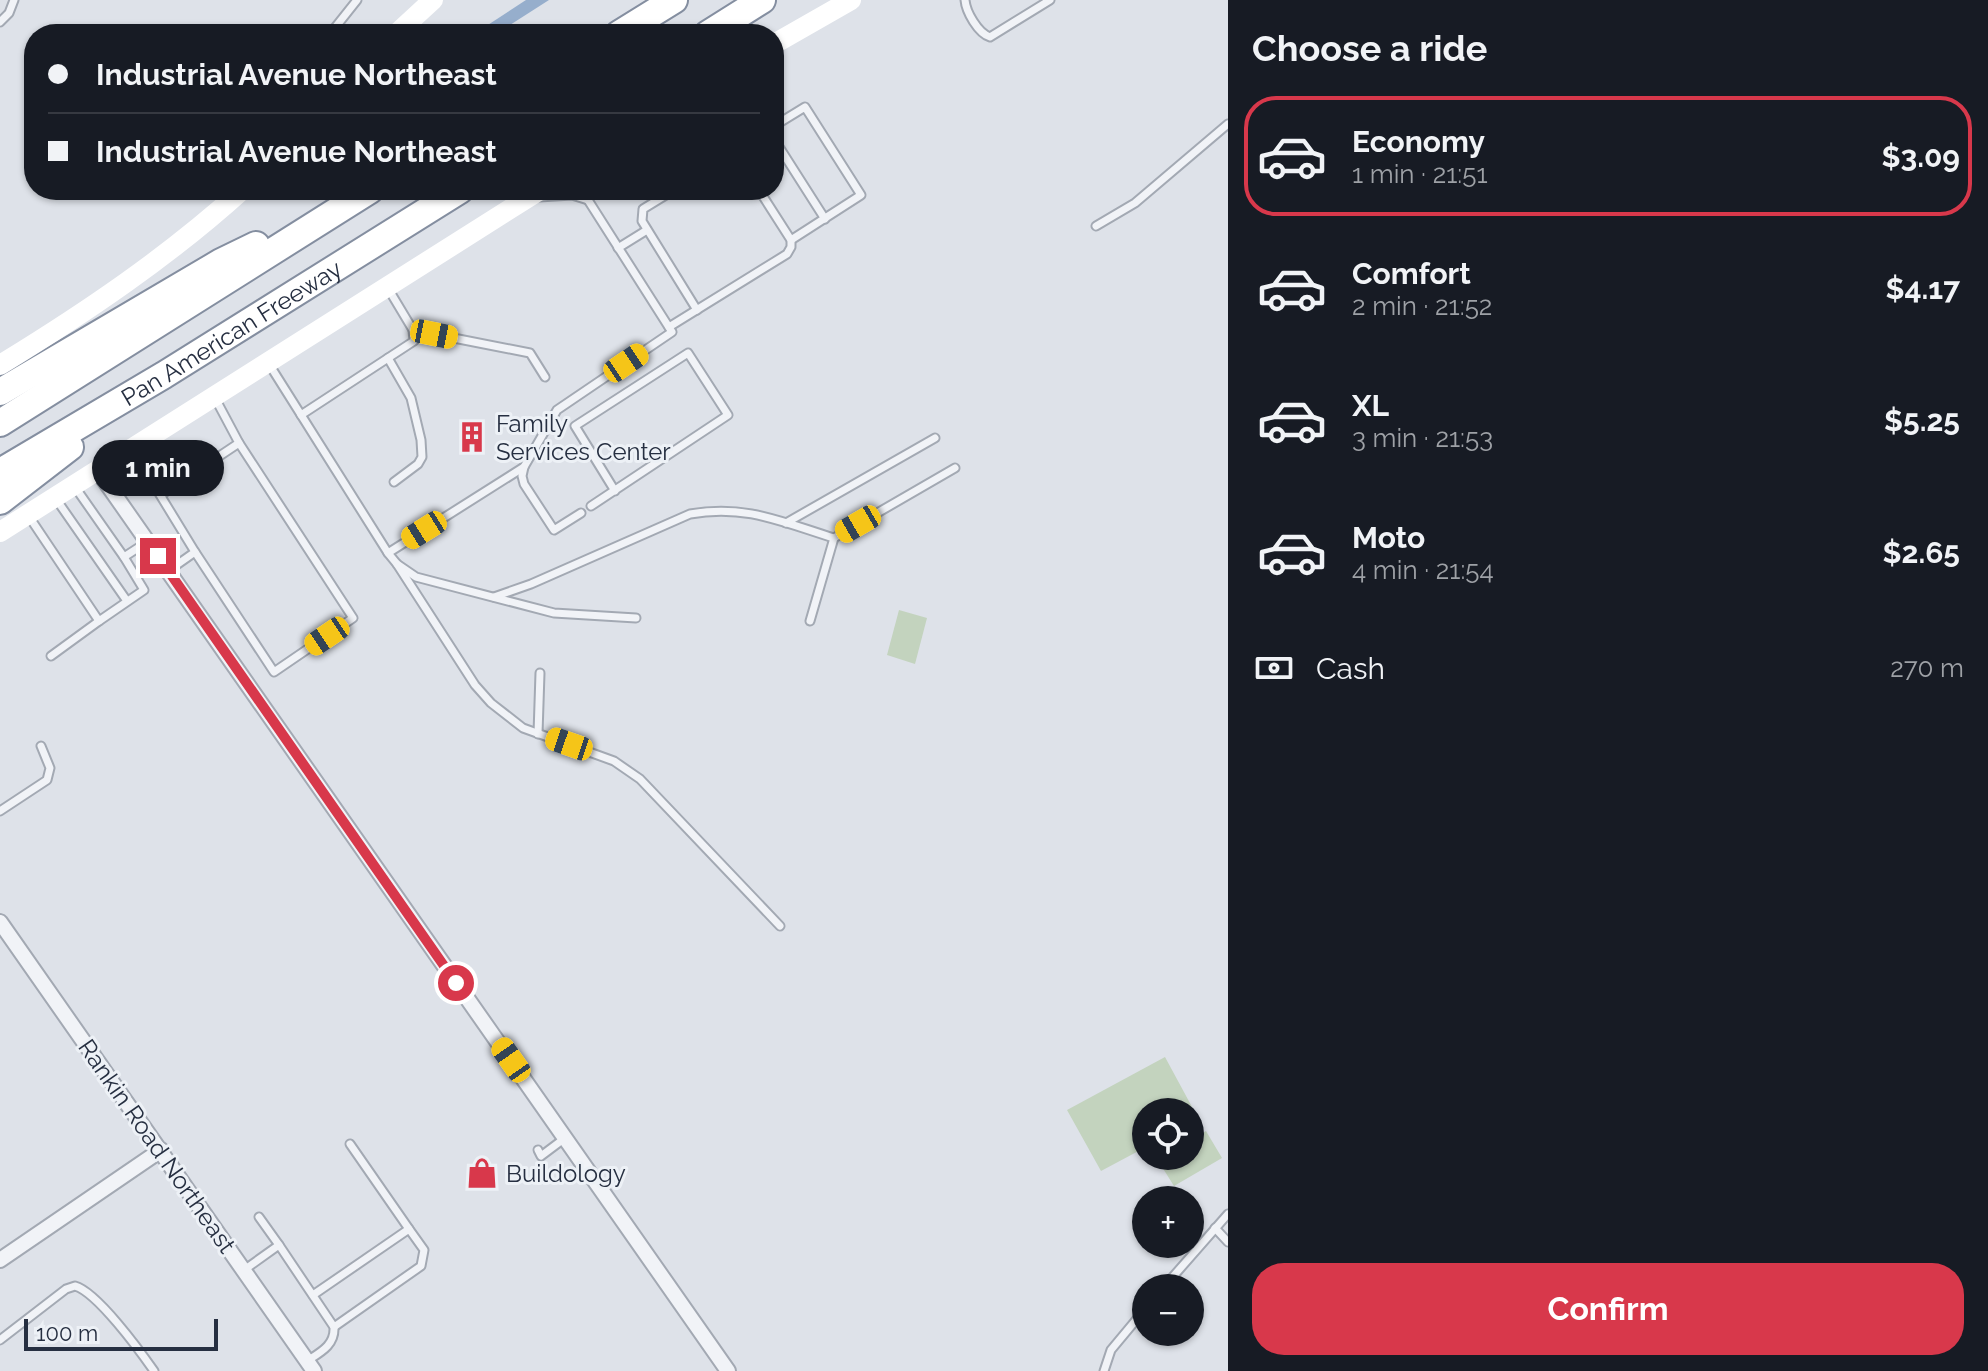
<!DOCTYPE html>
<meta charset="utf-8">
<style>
body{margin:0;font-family:Raleway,sans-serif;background:#242831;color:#f1f3f6;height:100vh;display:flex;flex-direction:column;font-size:30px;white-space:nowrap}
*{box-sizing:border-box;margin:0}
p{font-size:26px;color:#9ea1a6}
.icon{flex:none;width:44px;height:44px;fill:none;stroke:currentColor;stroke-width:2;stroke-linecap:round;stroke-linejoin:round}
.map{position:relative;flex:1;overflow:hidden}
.side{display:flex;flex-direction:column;background:#171b24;width:760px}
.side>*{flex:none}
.hud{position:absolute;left:24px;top:24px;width:760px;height:176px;border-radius:32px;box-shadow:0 2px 6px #0004;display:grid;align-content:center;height:176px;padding:0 24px;background:#171b24}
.buttons{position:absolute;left:1132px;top:1098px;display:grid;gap:16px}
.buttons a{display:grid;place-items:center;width:72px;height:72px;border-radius:50%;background:#171b24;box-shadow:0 2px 6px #0004;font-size:40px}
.scale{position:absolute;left:24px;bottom:20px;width:194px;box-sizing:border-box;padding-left:8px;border:4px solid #262f41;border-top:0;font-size:22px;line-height:28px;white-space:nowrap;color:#262f41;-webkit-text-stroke:6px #edf1f6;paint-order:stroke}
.end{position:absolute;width:36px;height:36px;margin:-18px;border:10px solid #d8384b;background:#fff;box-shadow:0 0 0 4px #fff}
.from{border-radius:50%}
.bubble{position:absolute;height:56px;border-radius:28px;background:#171b24;box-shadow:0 2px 6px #0004;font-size:26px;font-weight:700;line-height:56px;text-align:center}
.car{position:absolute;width:24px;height:48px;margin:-24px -12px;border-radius:10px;box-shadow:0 0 6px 2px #0007;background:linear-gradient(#f5c518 24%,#345 0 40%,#f5c518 0 76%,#345 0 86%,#f5c518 0)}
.hud b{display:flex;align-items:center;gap:28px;height:76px;font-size:30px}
.hud b+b{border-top:2px solid #363941}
.hud i{width:20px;height:20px;background:#f1f3f6}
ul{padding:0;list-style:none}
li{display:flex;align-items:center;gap:24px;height:120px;margin:0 16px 12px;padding:0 8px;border:4px solid transparent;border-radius:32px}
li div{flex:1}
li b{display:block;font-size:30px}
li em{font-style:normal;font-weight:700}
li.on{border-color:#d8384b}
li>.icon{width:72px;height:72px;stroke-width:1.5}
h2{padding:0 24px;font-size:36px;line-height:96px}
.pay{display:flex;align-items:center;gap:20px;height:88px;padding:0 24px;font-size:30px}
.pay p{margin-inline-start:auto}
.cta{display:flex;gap:16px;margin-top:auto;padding:16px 24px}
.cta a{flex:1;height:92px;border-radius:32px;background:#d8384b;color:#fff;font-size:32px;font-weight:700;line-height:92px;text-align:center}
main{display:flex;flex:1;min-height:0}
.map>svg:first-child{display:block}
.green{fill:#c3d3be}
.water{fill:#96aecc}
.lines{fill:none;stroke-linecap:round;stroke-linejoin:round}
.service-casing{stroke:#a3a9b3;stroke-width:11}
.minor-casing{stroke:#a3a9b3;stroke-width:18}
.motorway-casing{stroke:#848ea0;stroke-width:30}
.service{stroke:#f1f3f7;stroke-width:7}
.minor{stroke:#f1f3f7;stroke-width:14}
.secondary{stroke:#fff;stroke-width:20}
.motorway{stroke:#fff;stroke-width:26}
.route{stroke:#d8384b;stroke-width:10}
.labels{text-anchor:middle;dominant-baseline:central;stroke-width:6;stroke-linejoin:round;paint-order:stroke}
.street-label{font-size:24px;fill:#262f41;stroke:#edf1f6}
.poi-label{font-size:24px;fill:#262f41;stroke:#edf1f6;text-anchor:start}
</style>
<main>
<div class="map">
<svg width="1228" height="1371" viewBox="0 0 1228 1371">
<rect width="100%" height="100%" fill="#dee2e9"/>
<!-- green -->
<g class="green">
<path d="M899,610l28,8 -12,46 -28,-9z"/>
<path d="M1165,1057l33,61 -8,4v-10h-44v35l-45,24 -34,-61z"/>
<path d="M1206,1131l16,27 -48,28 -17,-27 6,-3h27v-16z"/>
</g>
<!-- water -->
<path class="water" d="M526,0h23l-53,34h-22z"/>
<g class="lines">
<defs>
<g id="service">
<path d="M965,0c1,12 13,33 25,37l60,-37"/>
<path d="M0,22l9,-9 5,-13"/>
<path d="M330,34l27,-34"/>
<path d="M774,126l31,-19 56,88 -70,45"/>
<path d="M774,139l51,80"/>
<path d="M674,190l-31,19 -1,12 55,89"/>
<path d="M539,197l33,-2 16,5"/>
<path d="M1096,226l39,-23 93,-79"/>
<path d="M618,248l29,-18"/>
<path d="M389,290l24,40 117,23 15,24"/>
<path d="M669,327l118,-73 4,-7v-7l-32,-50"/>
<path d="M388,358l23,40 10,42 1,17 -4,7 -24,18"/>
<path d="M269,364l119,189 9,11 19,13 138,36 82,5"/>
<path d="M301,415l113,-74 -1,-11"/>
<path d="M132,449l63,103 -27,19"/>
<path d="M524,467l-2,9 2,8 30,46 27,-17"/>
<path d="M75,487l49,70"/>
<path d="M161,495l78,-52 -24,-45"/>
<path d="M56,499l71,102"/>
<path d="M591,506l137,-91 -40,-62 -113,73 40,65"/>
<path d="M30,518l69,103 45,-31 -20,-33 23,-15"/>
<path d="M786,523l149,-85"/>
<path d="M195,552l79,120 79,-54 -114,-175"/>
<path d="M388,553l136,-86 33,-57 115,-78 -84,-132 -2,-10"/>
<path d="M397,564l78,121 16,18 32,25 91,33 26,18 140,147"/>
<path d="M494,597l37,-13 159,-70c55,-10 92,8 144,24"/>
<path d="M810,621l24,-83 121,-70"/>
<path d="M51,656l48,-35"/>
<path d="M538,734l2,-61"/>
<path d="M0,811l47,-31 3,-12 -9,-22"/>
<path d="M350,1144l59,85"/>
<path d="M538,1150l3,6 24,-18"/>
<path d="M259,1217l20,28"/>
<path d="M1215,1228l13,14"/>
<path d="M244,1270l35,-25 55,82c1,18 -13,25 -27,34"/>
<path d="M1163,1288l65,-74"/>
<path d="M313,1295l96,-66 15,21 -3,16 -87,61"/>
<path d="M0,1340l66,-51 9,-3c22,6 65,65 79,85"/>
<path d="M1104,1371l7,-21 35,-42"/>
</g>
<g id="minor">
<path d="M98,471l630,900"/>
<path d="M0,922l314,449"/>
<path d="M0,1260l161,-110"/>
</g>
<g id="motorway">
<path d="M619,34l55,-34"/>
<path d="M708,34l54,-34"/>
<path d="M0,392l221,-130 35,-17"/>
<path d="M0,423l370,-233"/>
<path id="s1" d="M0,472l164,-97 296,-185"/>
<path d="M0,501l70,-54"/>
</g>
</defs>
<!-- service casing -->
<use href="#service" class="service-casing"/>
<!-- minor casing -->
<use href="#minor" class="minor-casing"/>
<!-- motorway casing -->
<use href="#motorway" class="motorway-casing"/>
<!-- service -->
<use href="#service" class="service"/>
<!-- minor -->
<use href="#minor" class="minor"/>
<!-- secondary -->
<g class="secondary">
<path d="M396,34l37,-34"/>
<path d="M774,44l77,-44"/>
<path d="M0,365c85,-52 168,-108 242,-175"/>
<path d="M0,532l540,-342"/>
</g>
<!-- motorway -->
<use href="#motorway" class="motorway"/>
</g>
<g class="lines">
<!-- route -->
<path class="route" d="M158,556l298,427"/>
</g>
<!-- icons -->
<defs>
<symbol id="building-bare" viewBox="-9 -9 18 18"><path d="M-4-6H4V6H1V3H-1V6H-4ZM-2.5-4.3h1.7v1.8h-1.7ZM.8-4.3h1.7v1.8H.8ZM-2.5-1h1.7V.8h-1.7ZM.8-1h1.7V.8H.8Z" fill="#d8384b" stroke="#edf1f6" stroke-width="2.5" paint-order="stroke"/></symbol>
<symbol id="shop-bare" viewBox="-9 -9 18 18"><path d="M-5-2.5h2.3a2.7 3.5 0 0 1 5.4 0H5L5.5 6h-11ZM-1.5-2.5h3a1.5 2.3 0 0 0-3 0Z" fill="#d8384b" stroke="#edf1f6" stroke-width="2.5" paint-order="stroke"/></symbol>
</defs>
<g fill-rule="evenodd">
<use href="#building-bare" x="450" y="415" width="44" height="44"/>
<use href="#shop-bare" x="460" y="1151" width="44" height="44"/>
</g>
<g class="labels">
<!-- street labels -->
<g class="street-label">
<text stroke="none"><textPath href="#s1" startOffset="270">Pan American Freeway</textPath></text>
<text transform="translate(157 1146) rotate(55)">Rankin Road Northeast</text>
</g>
<!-- poi labels -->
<g class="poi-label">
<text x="496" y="423">Family<tspan x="496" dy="28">Services Center</tspan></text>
<text x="506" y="1173">Buildology</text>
</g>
</g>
</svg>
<div class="buttons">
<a><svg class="icon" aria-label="locate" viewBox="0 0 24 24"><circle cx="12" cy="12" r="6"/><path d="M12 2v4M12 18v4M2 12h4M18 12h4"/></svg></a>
<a>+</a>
<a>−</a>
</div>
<div class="scale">100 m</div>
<i class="end from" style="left:456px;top:983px"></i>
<i class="end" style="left:158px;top:556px"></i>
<div class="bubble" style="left:92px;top:440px;width:132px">1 min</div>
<i class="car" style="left:434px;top:334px;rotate:101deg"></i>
<i class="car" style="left:626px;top:363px;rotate:56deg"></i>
<i class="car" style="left:858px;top:524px;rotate:240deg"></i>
<i class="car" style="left:424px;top:530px;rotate:238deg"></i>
<i class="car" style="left:327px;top:636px;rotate:236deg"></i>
<i class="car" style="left:569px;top:744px;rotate:289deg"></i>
<i class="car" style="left:511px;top:1060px;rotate:325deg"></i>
<div class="hud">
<b><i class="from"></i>Industrial Avenue Northeast</b>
<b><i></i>Industrial Avenue Northeast</b>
</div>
</div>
<section class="side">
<h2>Choose a ride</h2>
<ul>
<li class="on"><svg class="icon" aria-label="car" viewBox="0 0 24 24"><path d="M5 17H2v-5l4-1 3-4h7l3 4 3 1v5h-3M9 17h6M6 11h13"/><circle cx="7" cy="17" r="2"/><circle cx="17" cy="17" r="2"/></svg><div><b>Economy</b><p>1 min · 21:51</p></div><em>$3.09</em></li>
<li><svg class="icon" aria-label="car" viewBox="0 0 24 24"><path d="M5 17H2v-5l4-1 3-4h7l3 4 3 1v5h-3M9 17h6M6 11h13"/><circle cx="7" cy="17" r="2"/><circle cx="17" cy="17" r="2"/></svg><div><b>Comfort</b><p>2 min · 21:52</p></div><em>$4.17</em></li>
<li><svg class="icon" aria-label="car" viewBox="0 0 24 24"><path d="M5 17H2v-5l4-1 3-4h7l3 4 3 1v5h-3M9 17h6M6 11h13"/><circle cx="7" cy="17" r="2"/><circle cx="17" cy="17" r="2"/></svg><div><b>XL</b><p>3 min · 21:53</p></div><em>$5.25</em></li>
<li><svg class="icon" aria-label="car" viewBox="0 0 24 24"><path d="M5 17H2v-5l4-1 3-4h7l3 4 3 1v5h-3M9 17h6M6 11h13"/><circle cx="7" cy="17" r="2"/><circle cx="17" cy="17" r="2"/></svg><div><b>Moto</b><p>4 min · 21:54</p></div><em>$2.65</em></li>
</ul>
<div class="pay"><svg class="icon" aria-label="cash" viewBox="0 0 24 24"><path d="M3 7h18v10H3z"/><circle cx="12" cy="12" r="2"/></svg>Cash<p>270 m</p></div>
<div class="cta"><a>Confirm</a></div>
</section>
</main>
